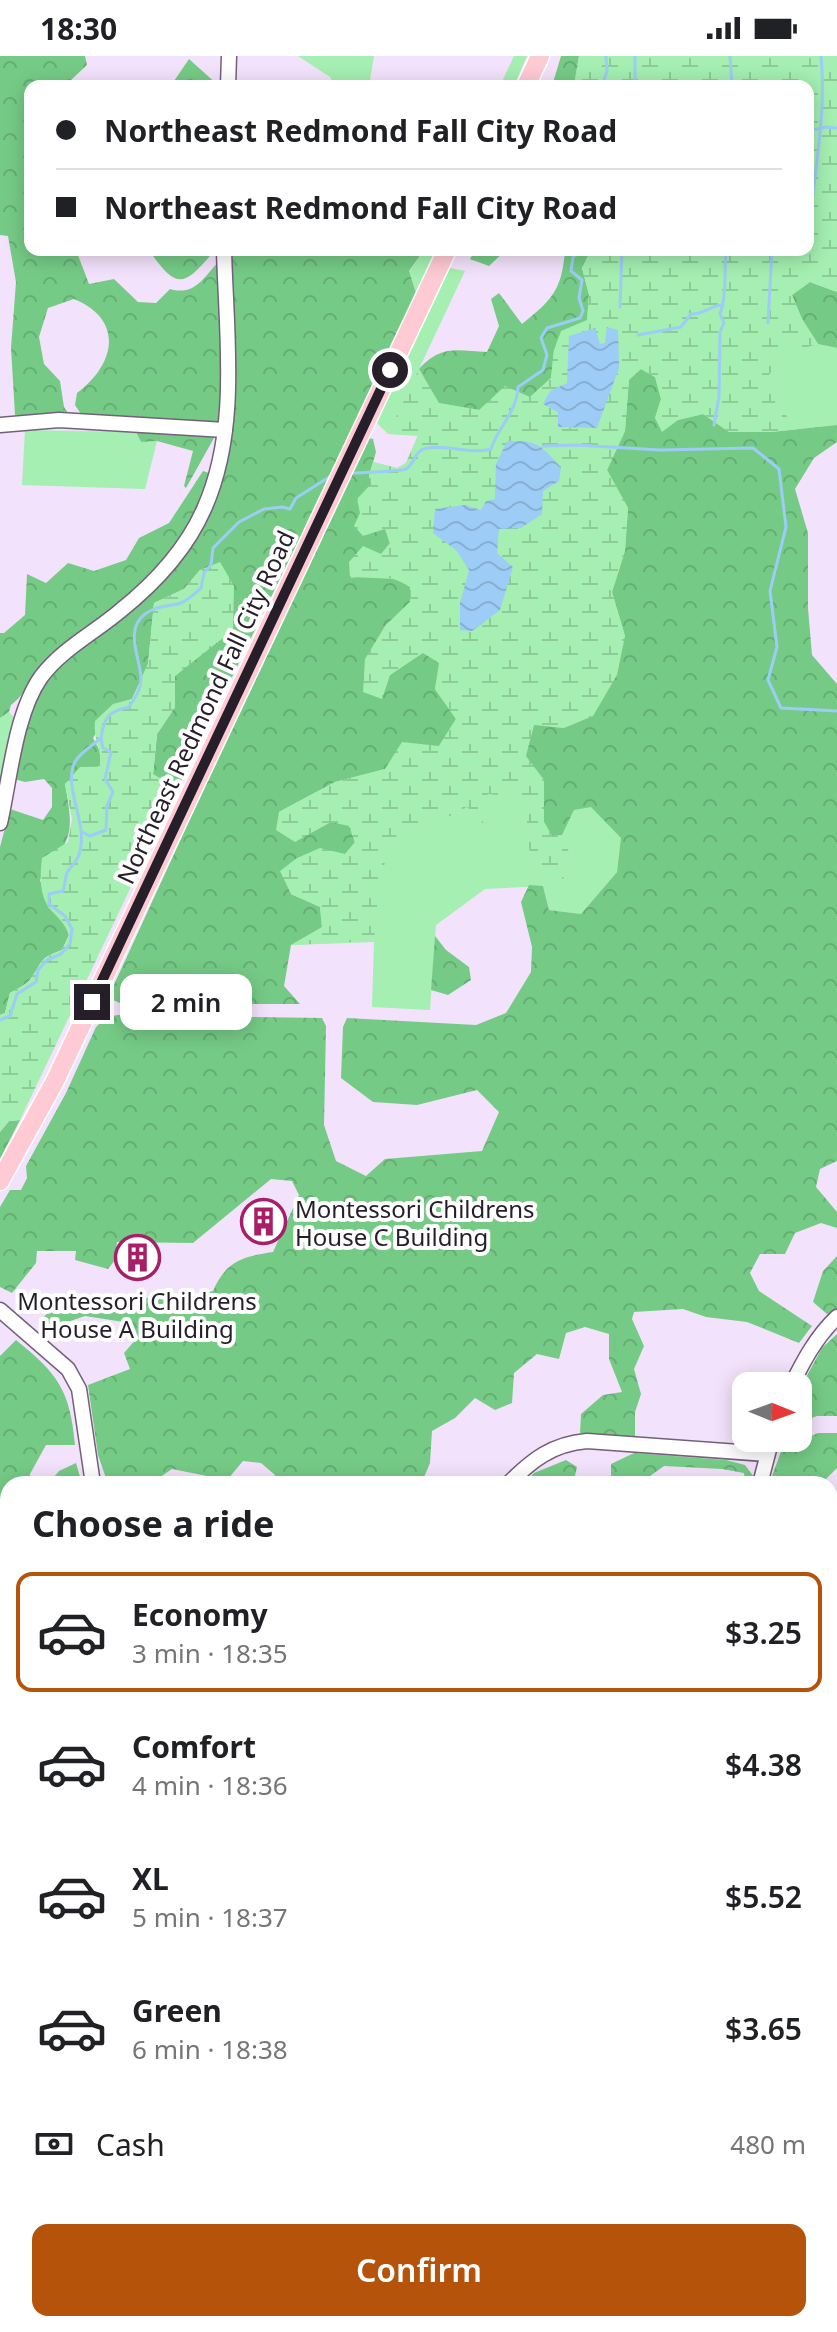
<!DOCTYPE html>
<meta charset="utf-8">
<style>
body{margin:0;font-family:"Noto Sans",sans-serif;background:#f2f2f2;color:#202124;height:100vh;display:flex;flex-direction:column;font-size:30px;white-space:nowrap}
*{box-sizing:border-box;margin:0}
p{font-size:26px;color:#757577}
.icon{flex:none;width:44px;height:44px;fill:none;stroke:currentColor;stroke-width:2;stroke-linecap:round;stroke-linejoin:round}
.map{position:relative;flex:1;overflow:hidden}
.drawer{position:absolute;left:0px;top:1420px;width:838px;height:856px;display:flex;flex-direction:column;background:#fff;border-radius:24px 24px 0 0;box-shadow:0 4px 20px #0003}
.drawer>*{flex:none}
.banner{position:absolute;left:24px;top:24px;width:790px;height:176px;border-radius:16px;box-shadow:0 4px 20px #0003;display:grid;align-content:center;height:176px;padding:0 32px;background:#fff}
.needle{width:52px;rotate:91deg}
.buttons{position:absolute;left:732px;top:1316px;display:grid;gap:16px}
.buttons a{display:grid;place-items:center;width:80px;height:80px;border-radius:16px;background:#fff;box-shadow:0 4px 20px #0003;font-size:40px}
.end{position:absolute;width:36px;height:36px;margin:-18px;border:10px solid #261e29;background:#fff;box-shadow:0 0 0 4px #fff}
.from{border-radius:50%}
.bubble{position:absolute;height:56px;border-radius:16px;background:#fff;box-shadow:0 4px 20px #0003;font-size:26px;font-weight:600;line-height:56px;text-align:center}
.banner b{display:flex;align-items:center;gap:28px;height:76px;font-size:30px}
.banner b+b{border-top:2px solid #e0e0e0}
.banner i{width:20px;height:20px;background:#202124}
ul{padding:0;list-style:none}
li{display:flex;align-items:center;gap:24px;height:120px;margin:0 16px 12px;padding:0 16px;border:4px solid transparent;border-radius:16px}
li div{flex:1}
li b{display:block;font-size:30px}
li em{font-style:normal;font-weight:600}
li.active{border-color:#b45309}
li>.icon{width:72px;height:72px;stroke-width:1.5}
h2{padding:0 32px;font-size:36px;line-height:96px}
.pay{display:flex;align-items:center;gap:20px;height:88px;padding:0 32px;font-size:30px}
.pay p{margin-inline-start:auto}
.button{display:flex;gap:16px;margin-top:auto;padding:16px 32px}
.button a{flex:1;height:92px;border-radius:16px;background:#b45309;color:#fff;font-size:32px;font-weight:600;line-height:92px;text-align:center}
.status{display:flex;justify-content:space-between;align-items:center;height:56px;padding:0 40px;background:#fff;direction:ltr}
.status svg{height:22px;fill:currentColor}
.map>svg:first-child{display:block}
.green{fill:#a4efb1}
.forest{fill:url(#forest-crowns)}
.wetland{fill:url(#wetland-marsh)}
.water{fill:url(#water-waves)}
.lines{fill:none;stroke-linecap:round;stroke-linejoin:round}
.stream{stroke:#9dccf6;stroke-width:3}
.minor-casing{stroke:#73607b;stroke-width:17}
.major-casing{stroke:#fff;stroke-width:21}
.minor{stroke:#fff;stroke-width:14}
.major{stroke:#fecad3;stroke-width:18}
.route{stroke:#261e29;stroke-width:10}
.labels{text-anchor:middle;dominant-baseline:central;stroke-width:8;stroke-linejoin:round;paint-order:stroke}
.street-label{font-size:24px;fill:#261e29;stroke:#fff}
.poi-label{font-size:24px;fill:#261e29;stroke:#fff;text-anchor:start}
</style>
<div class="status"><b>18:30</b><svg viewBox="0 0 49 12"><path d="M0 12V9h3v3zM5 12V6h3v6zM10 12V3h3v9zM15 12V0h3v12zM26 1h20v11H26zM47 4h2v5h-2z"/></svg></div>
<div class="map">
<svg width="837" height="2276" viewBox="0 0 837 2276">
<defs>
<pattern id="forest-crowns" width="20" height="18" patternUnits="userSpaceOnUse" patternTransform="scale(2)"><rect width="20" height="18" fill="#75cb86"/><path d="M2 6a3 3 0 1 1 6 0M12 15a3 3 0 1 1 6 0" fill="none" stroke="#65ae74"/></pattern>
<pattern id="wetland-marsh" width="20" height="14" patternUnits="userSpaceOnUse" patternTransform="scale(2)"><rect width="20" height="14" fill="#a4efb1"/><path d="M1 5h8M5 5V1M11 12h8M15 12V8" fill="none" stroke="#8dcc98"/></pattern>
<pattern id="water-waves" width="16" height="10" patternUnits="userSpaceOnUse" patternTransform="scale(2)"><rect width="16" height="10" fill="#9dccf6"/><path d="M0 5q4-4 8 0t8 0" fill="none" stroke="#87afd3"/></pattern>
</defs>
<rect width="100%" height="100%" fill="#f3e2fb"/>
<!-- green -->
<g class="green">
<path d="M298,0h76l-5,30h-34l-5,-9z"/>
<path d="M514,0h13l-13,30h-14z"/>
<path d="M579,0h258v236l-27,-10 8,62 19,4v77l-66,7h-42l-167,403 12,-25 17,-4 31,32 -5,34 -36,42 -32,-4 -6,-24 -58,3 -49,36 -6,85 -58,-3 2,-65 -83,3 82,-483 24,6 9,-5 12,-27 -30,-2 -12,-12 74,-154 15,3 -46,98 111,28 61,-147h217v-164h-234z"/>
<path d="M424,194h12l-20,43 -7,-21z"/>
<path d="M25,374l111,2 5,10 16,-1 -12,48 -123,-4z"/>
<path d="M9,656l5,6 -14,76v-76z"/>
<path d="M689,2268h77l-1,6h-69z"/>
</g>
<!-- forest -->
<g class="forest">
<path d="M0,0h85l2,9 -16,15 2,6h-43v164h46l13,34 25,-5 24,23 18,1 14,-14c24,7 33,-10 48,-27l4,155 -4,7 -135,-7 -8,-12 2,-12c38,-28 48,-73 -3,-94l-26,9 -9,29 5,27 16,17 4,26 7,10 -56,-2 -4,-67 5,-66 -8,-46 -8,-1z"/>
<path d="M561,0h18l-5,30h-22z"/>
<path d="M189,3l30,27h-62l15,-2z"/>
<path d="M149,194h66c-30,35 -37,43 -66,0z"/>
<path d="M229,194h195l-15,21 7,22 -78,175 -47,88 -113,232 -25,-13 4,-41 18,-27v-31l25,-22v-84l-16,19 -30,14 -6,61 -16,35 -19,6 -20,33 8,15 -1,13 -35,18c10,54 6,53 -25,96l8,27 16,13 5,15 -7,15c-22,8 -18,9 -30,27 -4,7 -15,12 -22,16l-5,20 -5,2v-168l10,-38 33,11 9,-13v-19l-8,-9 -19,3 -11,-3 19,-77 14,-25 15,-15 87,-72 70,-116z"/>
<path d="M475,194h31l-17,16 -19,-7z"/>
<path d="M565,194h26l-9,18 7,27 -2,26 -33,29 -3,28 -21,19 -51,13 -41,-7 -19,-34c21,-24 38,-19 68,-17l12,-26 -8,-27 8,-6 23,31c30,-24 40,-34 43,-74z"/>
<path d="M810,226l27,10v56l-19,-4 -16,-25 -10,-24z"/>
<path d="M641,313l14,8 6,22 -6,19 23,2 25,-6 26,18h42l66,-7v17l-23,16 -19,31 13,44v75l4,47 25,29v477l-17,8 -4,18 21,25v16l-16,-5 -26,10 -10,21h-25l-10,19 9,18 53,35 -13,17 -52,-21 -41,-5 -23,-8 -49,3 -2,7 12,27 -10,23 7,25 -6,18v27l-55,-6 1,-19 22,-19 19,-3 -13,-33v-25l-24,-7 -19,6 -7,26 -22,-5 -23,19 -2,30 -17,7 -20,-12 -20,20 -23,13 -2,32 -9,21h-149l3,-9 -14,-12 -18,-2 -16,19 -55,-11 -22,15h-42l-10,-29 -10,-70 42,-16 -6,-16 13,-15 -7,-15 -45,-7 -32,11 -10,-9 14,-16 53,4 51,-11 15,7 37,-11c13,-30 29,-34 60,-39l26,-57 -7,-14 -21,-2 -78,64 -76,-1 -2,18 -7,9 -33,-9 1,-9h-39l-1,12 -24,30 -12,-6v-80l10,-17h11l6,-12 -1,-12 40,-73 30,-66 10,-10 12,-2 204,3 4,8 -2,99 12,36 30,15 19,-17 97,-8 17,-39 -22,-22 -60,15 -44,-3 -32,-24 2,-51 4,-9 129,7 30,-12 25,-41 1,-25 -11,-45 8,-17 14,1 6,24 32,4 36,-42 4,-34 -30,-31 -17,3 -12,25 -10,1 -8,-14v-42l-19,-23 9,-33 30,4 61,-92 -13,-44 13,-41 3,-43 -21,-38 18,-39 4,-52z"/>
<path d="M136,376l76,1 2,5 -28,50 -2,-2 9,-35 -36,-10 -16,1z"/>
<path d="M368,382l5,1 3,13 -7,24 21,67 -9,11 -31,23 47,2 13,8v15l-25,24 5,49 33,-23 17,11 -5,26 21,30 -17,27 -54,23 -50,13 -56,30 70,13 6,18 -10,11 -54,40 29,13 2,20 -31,18 -7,41 16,18h-178l-9,-4v-13l238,-519z"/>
<path d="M203,415l6,2c-7,22 -13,43 -26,62 -35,54 -94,86 -140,128 -15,13 -16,31 -32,42l-2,7 -9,6v-85h4l21,-18 2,-41 19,9 22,-20 26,8 32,-11 13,-22 30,-15z"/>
<path d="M435,880l11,14 23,17 2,13 -23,15 -17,-5z"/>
<path d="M20,1064l-20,39v-27l9,-11z"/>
<path d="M837,1200v53l-9,6 -15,-13 10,-31z"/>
<path d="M837,1278v82h-20l-19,7v-31l24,-44z"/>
<path d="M16,1284c42,34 54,50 59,105h-29l-16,29 -1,10h-21v713l-4,1 -4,6v-848z"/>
<path d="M818,1377h19v35l-16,16h-52l13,-35z"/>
<path d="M634,1397l92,7 19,5 9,12 -2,7h-7l-1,-11 -22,-4 -58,-3 -14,10 2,8h-41v-20z"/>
<path d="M566,1404l11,7 -4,17h-49l10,-11z"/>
<path d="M76,1407l6,21h-34l11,-13z"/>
<path d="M837,1447v40l-7,9v-48z"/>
<path d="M830,1519l7,9v37l-7,1z"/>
<path d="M837,1649v200l-7,-7v-190z"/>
<path d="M837,1952v61l-7,2v-55z"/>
<path d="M830,2091l7,3v34l-7,1z"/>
<path d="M830,2142h7v134h-73l2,-8h64z"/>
<path d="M29,2268h590l-1,8h-546l-8,-3 -4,3h-31z"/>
</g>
<!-- wetland -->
<g class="wetland">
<path d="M579,0h258v236l-27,-10 -18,13 10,24 16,25 -38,11 -14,26 11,25 22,23 -28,3h-42l-26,-18 -25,6 -16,12 -7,-14 6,-19 -6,-22 -14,-8 -12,11 -4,51 -18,39 21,38 -3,43 -13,41 13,44 -8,39 -24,41 -29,12 -30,-3 -8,31 18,24v42l8,14 10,-1 7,17 -6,28h-12l-3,-10 -16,-2 -5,-35v-21l-12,-15 -27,-3 -7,12 4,30h-6l-4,-22 -8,-7 -38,20 -26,-1c-25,32 -25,76 -29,115l-83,4 31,-17 -2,-21 -29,-13 -11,-23 17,-13 23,-10 25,6 10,-12 -6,-16 -18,-4 -36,20 -19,-12 3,-18 56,-30 50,-13 17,-27 37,4 17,-27 -21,-30 4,-26 -16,-10 -33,22 -8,24 -19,-7 2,-33 20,-33 25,-24v-15c-18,-12 -38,-12 -60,-9l-1,-16 14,-16 18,8 9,-10 -5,-15 -22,7 -9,-10 6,-13 -3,-14 14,-15 -2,-8 4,-14 24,6 9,-5 12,-28 -30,-1 31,-65 20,34 40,7 26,-24 25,11 21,-19 3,-28 7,-19 26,-11 2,-25 -7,-27 9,-18h217v-164h-234z"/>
<path d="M220,506l14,24 -1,44 -58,46v31l-18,27 -4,40 25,14 -158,332 -11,1 -9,11v-117l5,-2 5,-20c7,-4 18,-9 22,-16 13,-19 7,-18 30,-27l7,-15c-5,-13 -10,-16 -19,-26 -11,-13 -10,-35 -8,-51l26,-16 4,-23 -7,-35 15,-17 20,-1c2,-18 -7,-26 -5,-45l18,-17 19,-5 16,-35 6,-61 30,-14 16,-19z"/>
</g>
<!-- water -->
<g class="water">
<path d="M607,271l11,3 1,38 -22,60 -39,-1v-15l-15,-8 7,-13 17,-8 2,-47 26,-8 5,16 5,-1z"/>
<path d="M507,385c32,-1 33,4 54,26l-2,14 -16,10 -1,23 -21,14 -22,1 -2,24 16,14 -13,43 -28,21 -12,-1v-27l9,-33 -13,-20 -23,-17 2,-24 30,-4 16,5 5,-9 9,-2 1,-35z"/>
</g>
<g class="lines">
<!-- stream -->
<g class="stream">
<path d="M635,0v30"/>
<path d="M730,0l2,30"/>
<path d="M602,30l5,-15 -1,-15"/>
<path d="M808,75l18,-4 11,1"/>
<path d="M809,179c4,-60 18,-119 12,-179"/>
<path d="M620,251l2,-57"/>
<path d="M768,267l4,-73"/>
<path d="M638,279l43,-8 10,-13c13,1 19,-9 32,-9"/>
<path d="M714,369l5,-28 1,-65 4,-9 -4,-9c7,-20 4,-42 6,-64"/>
<path d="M543,390l34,-1 83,5 93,-2 26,21 7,58 -16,64 7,56 -9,33 13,28 56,3"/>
<path d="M350,417c7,0 53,-2 56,-4 10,-6 8,-19 21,-21 21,-4 43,7 64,1 7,-22 26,-37 27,-62l25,-17 4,-15 -6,-17 6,-10 33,-10 3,-7 -4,-13 3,-18 -11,-9 2,-14 9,-7"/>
<path d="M82,776l8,4 16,-6 1,-24 6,-14 -8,-13 6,-27 -8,-4 -2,-10"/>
<path d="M0,964l10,-4 7,-22 19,-12 2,-12 9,-10 14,-6 9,-10 2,-15 -7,-13 -16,-12v-10l14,-3c2,-5 2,-13 4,-18 7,-12 12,-11 14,-28 4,-27 -20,-65 -4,-86 6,-8 16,-14 24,-21 3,-20 7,-27 28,-31 6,-9 12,-17 12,-29 -1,-21 -17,-48 4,-64 12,-9 23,-7 36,-11 7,-3 14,-10 20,-15l3,-15 7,-8 2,-17 26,-26 25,-13 18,-2 8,2 6,-11 38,-24"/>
<path d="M0,1704l8,-1"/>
<path d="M830,1741l5,-4 2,-11"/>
</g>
<defs>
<g id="minor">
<path d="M228,30l1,-30"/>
<path d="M0,369l59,-5 166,10"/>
<path d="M0,767c10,-44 15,-109 41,-146 21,-28 53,-44 79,-66 35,-28 66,-61 84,-102 36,-80 22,-175 20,-259"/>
<path d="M0,1254l68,59 11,20 14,95"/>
<path d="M791,1330c13,-26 25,-49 46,-69"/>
<path d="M508,1428c24,-24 44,-40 79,-43l179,13"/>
<path d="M760,1428l12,-46"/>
<path d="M830,1854l7,7"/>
<path d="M830,2135h7"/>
<path d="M0,2231h8"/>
<path d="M19,2276v-8"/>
</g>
<g id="major">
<path d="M526,30l14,-30"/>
<path d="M0,1125l55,-100 392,-831"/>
</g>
</defs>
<!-- minor casing -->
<use href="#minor" class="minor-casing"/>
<!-- major casing -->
<use href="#major" class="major-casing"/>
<!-- minor -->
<use href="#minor" class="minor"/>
<!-- major -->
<use href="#major" class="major"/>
</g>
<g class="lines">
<!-- route -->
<path class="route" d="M92,946l298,-632"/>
</g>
<!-- icons -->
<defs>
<symbol id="building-ring" viewBox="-11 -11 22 22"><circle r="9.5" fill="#fff" stroke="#a61f68" stroke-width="1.5"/><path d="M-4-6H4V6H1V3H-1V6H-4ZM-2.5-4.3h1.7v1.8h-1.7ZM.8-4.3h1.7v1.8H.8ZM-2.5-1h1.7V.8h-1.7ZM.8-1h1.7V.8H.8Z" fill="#a61f68"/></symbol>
</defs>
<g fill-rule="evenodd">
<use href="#building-ring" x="238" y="1140" width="51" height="51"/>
<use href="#building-ring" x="112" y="1176" width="51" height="51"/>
</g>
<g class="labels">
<!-- street labels -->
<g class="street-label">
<text transform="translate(205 651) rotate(-65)">Northeast Redmond Fall City Road</text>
</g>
<!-- poi labels -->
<g class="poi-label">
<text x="295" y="1152">Montessori Childrens<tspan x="295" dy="28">House C Building</tspan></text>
<text x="137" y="1244" text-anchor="middle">Montessori Childrens<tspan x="137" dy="28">House A Building</tspan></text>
</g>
</g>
</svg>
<div class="buttons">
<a><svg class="needle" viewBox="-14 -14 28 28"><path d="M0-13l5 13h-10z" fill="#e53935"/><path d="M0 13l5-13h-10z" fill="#757577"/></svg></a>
</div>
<i class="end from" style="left:390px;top:314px"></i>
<i class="end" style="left:92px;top:946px"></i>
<div class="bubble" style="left:120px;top:918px;width:132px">2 min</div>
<div class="banner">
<b><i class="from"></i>Northeast Redmond Fall City Road</b>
<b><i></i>Northeast Redmond Fall City Road</b>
</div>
<section class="drawer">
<h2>Choose a ride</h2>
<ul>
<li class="active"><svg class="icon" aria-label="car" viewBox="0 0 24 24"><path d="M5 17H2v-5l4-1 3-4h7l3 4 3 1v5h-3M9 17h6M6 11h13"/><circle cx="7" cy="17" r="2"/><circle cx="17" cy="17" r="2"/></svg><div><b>Economy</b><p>3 min · 18:35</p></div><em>$3.25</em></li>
<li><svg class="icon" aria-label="car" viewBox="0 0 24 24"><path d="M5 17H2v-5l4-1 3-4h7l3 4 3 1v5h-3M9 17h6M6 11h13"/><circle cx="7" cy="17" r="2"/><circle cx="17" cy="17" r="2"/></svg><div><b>Comfort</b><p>4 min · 18:36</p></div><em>$4.38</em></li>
<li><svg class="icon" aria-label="car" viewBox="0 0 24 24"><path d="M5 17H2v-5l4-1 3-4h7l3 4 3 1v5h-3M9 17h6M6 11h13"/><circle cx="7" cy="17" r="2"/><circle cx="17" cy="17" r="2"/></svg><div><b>XL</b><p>5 min · 18:37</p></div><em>$5.52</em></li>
<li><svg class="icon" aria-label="car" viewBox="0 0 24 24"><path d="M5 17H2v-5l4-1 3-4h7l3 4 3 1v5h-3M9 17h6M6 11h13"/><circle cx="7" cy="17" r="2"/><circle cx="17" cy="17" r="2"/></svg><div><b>Green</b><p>6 min · 18:38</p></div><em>$3.65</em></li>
</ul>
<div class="pay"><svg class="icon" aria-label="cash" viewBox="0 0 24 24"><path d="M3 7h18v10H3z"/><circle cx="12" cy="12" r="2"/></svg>Cash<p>480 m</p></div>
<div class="button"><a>Confirm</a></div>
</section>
</div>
